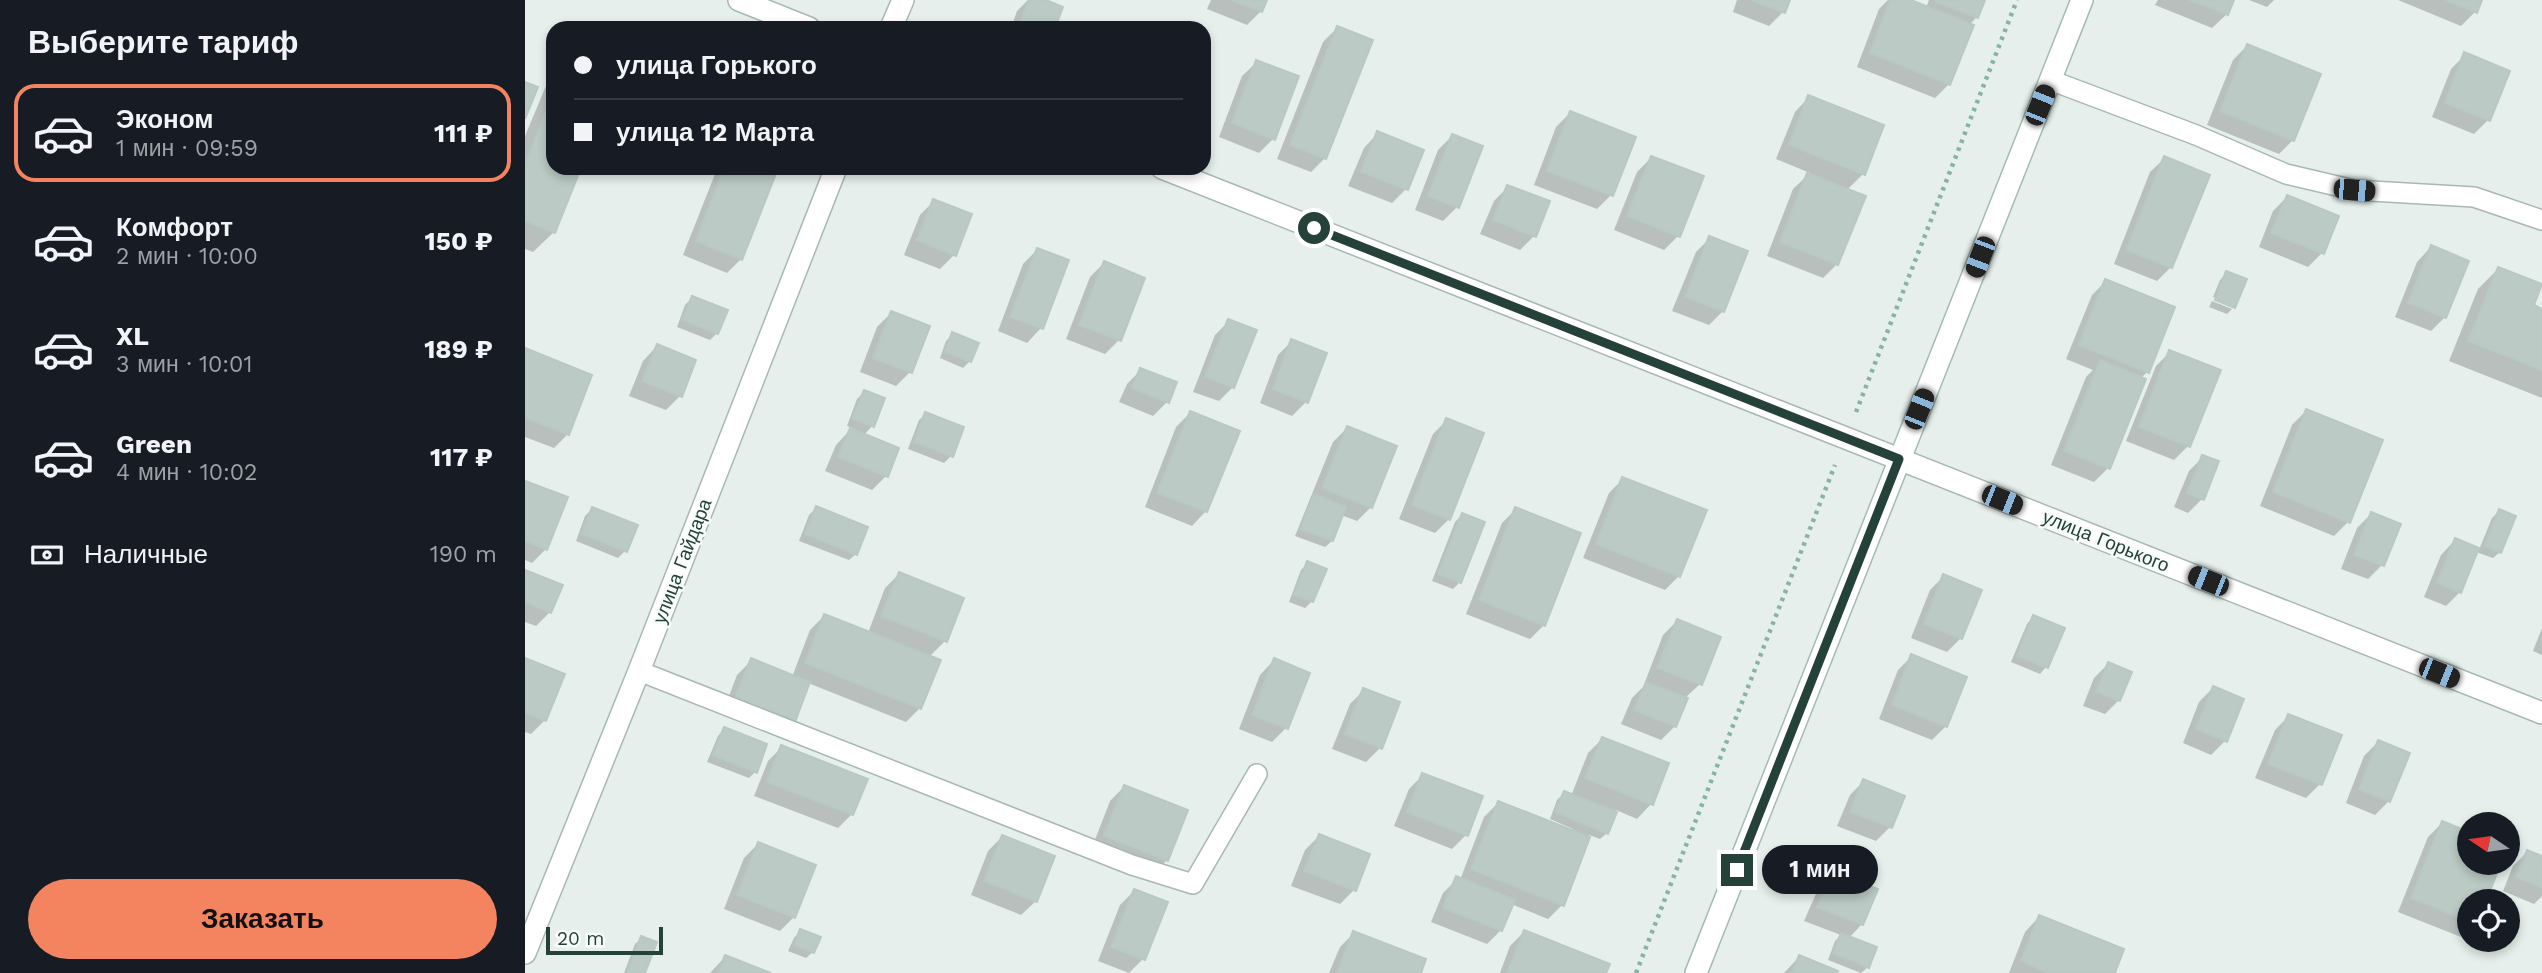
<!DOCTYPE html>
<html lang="ru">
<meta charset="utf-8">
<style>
body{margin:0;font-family:"Work Sans",sans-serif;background:#20242c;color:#f1f3f6;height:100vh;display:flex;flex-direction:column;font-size:26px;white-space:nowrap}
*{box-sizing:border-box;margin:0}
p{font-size:23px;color:#9ea1a6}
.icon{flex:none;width:38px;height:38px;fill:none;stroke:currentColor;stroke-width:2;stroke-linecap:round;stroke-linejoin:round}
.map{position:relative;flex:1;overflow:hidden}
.side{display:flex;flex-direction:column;background:#171b24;width:525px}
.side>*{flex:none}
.hud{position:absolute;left:21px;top:21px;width:665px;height:154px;border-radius:21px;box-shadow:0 4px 10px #0003;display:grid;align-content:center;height:154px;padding:0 28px;background:#171b24}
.needle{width:46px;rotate:283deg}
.tools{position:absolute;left:1932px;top:812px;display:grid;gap:14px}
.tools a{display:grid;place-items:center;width:63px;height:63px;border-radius:50%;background:#171b24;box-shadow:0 4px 10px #0003;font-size:35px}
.scale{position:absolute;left:21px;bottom:18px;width:117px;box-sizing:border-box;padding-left:7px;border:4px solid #24423a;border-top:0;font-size:19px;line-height:24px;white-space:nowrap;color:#24423a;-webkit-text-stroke:5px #f7fbf9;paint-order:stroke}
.end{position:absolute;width:32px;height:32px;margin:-16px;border:9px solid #24423a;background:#fff;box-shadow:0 0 0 4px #fff}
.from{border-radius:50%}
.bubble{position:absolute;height:49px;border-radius:24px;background:#171b24;box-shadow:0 4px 10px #0003;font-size:23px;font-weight:700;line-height:49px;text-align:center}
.car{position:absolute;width:21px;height:42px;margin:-21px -10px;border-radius:9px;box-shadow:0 0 5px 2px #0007;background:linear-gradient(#222 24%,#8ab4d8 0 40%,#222 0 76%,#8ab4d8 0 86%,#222 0)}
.hud b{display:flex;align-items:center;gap:24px;height:66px;font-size:26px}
.hud b+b{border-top:2px solid #363941}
.hud i{width:18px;height:18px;background:#f1f3f6}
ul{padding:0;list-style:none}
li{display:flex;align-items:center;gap:21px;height:98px;margin:0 14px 10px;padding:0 14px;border:4px solid transparent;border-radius:21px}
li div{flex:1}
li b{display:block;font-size:26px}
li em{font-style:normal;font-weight:700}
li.current{border-color:#f4845f}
li>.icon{width:63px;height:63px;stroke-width:1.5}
h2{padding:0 28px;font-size:32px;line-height:84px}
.pay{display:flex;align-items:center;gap:18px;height:77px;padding:0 28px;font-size:26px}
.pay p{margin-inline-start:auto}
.action{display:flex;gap:14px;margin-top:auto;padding:14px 28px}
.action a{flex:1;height:80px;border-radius:42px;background:#f4845f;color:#111;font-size:28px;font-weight:700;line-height:80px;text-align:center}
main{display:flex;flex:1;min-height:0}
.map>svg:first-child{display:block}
.shadow{fill:#0003}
.building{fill:#bbcac4;stroke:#b8c9c2;stroke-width:2}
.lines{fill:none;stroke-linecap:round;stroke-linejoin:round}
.lane-casing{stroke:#a8b8b2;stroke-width:22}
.street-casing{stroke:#a8b8b2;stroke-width:24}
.secondary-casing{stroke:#a4bbb3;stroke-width:24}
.path{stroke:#86b3a5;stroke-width:4.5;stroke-dasharray:3.5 5;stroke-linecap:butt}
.lane{stroke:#fff;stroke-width:19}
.street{stroke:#fff;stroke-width:21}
.secondary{stroke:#fff;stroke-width:21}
.route{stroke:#24423a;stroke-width:9}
.labels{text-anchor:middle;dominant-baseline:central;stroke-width:5;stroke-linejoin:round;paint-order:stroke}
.street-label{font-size:19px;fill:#24423a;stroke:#f7fbf9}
</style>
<main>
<section class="side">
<h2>Выберите тариф</h2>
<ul>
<li class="current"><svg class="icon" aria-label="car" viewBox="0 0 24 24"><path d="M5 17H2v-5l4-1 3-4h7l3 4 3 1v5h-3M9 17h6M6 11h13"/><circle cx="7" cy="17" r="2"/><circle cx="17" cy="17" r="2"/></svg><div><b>Эконом</b><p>1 мин · 09:59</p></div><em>111 ₽</em></li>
<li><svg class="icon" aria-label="car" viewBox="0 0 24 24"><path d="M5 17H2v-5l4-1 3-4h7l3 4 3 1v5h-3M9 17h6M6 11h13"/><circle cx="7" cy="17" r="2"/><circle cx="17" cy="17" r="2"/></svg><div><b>Комфорт</b><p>2 мин · 10:00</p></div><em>150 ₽</em></li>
<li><svg class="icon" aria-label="car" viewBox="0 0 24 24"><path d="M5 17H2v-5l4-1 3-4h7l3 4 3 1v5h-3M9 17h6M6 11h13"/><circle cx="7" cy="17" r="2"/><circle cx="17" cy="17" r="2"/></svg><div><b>XL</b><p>3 мин · 10:01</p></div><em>189 ₽</em></li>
<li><svg class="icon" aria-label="car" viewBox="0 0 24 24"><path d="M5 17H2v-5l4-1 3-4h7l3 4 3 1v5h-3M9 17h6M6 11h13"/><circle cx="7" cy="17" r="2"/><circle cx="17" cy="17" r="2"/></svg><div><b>Green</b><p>4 мин · 10:02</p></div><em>117 ₽</em></li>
</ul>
<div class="pay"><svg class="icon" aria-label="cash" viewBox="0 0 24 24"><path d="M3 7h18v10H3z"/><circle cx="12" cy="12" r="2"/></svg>Наличные<p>190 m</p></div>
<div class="action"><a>Заказать</a></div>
</section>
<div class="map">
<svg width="2017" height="973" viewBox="0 0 2017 973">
<rect width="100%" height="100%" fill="#e6efeb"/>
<!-- shadow -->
<g class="shadow">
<path d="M503,0h13l12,28h-42l6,-17z"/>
<path d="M686,0h54l-4,11 -14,14 -40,-16z"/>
<path d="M1212,0h51l-5,12 -14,14 -36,-14z"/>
<path d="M1363,0h18l20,8 3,-8h54l-6,17 -8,8 -20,59 -14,14 -78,-31 22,-58z"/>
<path d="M1633,0h74l-5,14 -15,14 -57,-23z"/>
<path d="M1724,0h25l-7,7z"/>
<path d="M1873,0h82l-5,12 -14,14z"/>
<path d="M812,28l-12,130 -14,14 -34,-13 46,-117z"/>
<path d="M1722,46l46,94 -14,14 -72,-29 26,-65z"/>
<path d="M1940,55l23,65 -14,14 -42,-17 19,-48z"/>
<path d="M732,62l16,77 -14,14 -40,-16 23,-61z"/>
<path d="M28,69v99h26l-25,64 -21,20 -8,-3v-113z"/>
<path d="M1284,97l54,77 -16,16 -10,74 -14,14 -56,-22 26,-67 17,-16 -34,-14 19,-47z"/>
<path d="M1045,113l41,82 -14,14 -63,-24 22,-58z"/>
<path d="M853,133l28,56 -14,14 -44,-17 16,-38z"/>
<path d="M927,136l5,71 -14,14 -28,-11 23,-60z"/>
<path d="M1126,158l27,78 -14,14 -50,-20 23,-58z"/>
<path d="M1640,158l6,109 -14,14 -43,-17 36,-92z"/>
<path d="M114,168h16l-4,4z"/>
<path d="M196,168h28l-8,91 -14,14 -44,-18 32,-81z"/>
<path d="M983,187l26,49 -14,14 -40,-16 14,-33z"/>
<path d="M1762,197l50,20 -15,36 -14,14 -49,-20 14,-36z"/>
<path d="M409,201l20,54 -14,14 -36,-14 16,-40z"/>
<path d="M1185,238l13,73 -14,14 -37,-14 24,-59z"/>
<path d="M1906,247l14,70 -14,14 -36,-14 22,-55z"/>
<path d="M512,250l30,11 -26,67 -14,15 -29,-12 25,-67z"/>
<path d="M579,263l15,77 -14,14 -39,-15 24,-62z"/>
<path d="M1973,269l33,37 11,4v88l-93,-37 29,-72z"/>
<path d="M1702,273l6,34v1v-3l-20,-8 7,-17z"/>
<path d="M1581,281l41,91 -7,7 -32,89 -14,14 -43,-17 35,-88 7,-7 -27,-11 26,-64z"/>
<path d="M167,298l25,35 -7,7 -33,-13 8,-22z"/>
<path d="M1687,301l20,8 -5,5 -18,-7z"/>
<path d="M366,313l36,14 -17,45 -14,14 -36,-14 17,-45z"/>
<path d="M704,321l4,66 -14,14 -26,-9 22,-57z"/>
<path d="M428,334l17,27 -7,7 -23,-10 6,-17z"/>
<path d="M767,341l14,61 -14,14 -32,-13 18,-48z"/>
<path d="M132,346l23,50 -14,14 -37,-14 14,-35z"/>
<path d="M0,350l43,84 -14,14 -29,-11z"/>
<path d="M1645,352l18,94 -14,14 -48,-19 30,-75z"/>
<path d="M616,370l26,32 -14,14 -34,-14 8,-18z"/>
<path d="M339,392l8,34 -9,10 23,40 -14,14 -47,-19 11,-26 16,-17 -5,-2 10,-27z"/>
<path d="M1781,411l75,30 -33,81 -14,14 -74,-30 32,-81z"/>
<path d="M665,413l16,98 -14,15 -47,-19 31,-80z"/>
<path d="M401,414l36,14 -11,28 -7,7 -36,-14 11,-29z"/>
<path d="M922,420l2,99 -14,14 -36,-14 34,-85z"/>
<path d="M822,428l24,79 -14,14 -16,-6 -9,26 -7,6 -30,-11 38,-94z"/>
<path d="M1678,457l-1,42 -14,14 -14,-6 15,-36z"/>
<path d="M1098,479l56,97 -14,14 -82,-32 26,-65z"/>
<path d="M0,483l21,66 -14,14 -7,-3z"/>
<path d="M291,508l40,46 -7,6 -50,-19 10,-26z"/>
<path d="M67,509l43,17 -10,25 -7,7 -42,-17 9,-25z"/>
<path d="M991,509l28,116 -14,14 -64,-25 36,-91z"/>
<path d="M1974,511l1,41 -7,6 -17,-6 -16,40 -14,14 -22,-9 17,-42 14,-15 24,10 13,-32z"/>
<path d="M1846,514l11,51 -14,14 -27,-10 16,-41z"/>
<path d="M937,515l-2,67 -7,7 -21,-8 23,-59z"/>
<path d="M783,563l4,38 -7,7 -16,-6 12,-32z"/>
<path d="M0,572l25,40 -14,14 -11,-4z"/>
<path d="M374,574l63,24 -17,43 -16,16 -9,51 -14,14 -98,-39 -14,38 -14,14 -57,-23 14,-37 14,-14 41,16 18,-47 14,-14 44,17 17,-45z"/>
<path d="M1419,576l17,62 -14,14 -36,-14 19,-48z"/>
<path d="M1508,617l29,12 -16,38 -6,7 -29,-12 16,-38z"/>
<path d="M1152,621l23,63 -14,13 -11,29 -14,14 -40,-16 11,-26 15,-15 -2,-1 18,-47z"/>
<path d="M2017,628v27l-9,-4z"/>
<path d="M1387,656l34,70 -14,14 -53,-21 19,-49z"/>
<path d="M0,660l20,60 -14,14 -6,-2z"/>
<path d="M749,660l12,68 -14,14 -33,-13 21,-54z"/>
<path d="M1583,664l11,36 -14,14 -22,-8 11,-28z"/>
<path d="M1688,688l12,53 -14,14 -28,-12 16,-41z"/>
<path d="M839,690l16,58 -14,14 -34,-13 18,-45z"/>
<path d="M1764,716l31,68 -14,14 -51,-20 20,-48z"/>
<path d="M199,729l31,43 -6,6 -42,-16 11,-26z"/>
<path d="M1077,739l65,25 -16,40 -14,15 -21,-9 -9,23 -7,6 -11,-4 -27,70 -14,14 -37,-15 -10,26 -14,14 -56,-22 12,-29 14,-14 3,1 24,-63 14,-14 74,29 1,-3 -23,-10 7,-19 7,-7 7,3 17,-43z"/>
<path d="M1853,742l11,59 -14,14 -29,-12 18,-47z"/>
<path d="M257,747l70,67 -14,14 -84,-32 14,-35z"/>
<path d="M898,775l43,60 -14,14 -58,-23 15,-37z"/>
<path d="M1339,781l26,46 -14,14 -39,-15 13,-31z"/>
<path d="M599,787l43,73 -14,14 -62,-24 19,-49z"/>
<path d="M1917,823l27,11v29h31l-16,38h-15v28l-8,8 -63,-25 30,-75z"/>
<path d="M794,836l49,19 -14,35 -14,14 -49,-18 14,-36z"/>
<path d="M477,837l34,64 -15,14 -50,-20 17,-44z"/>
<path d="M233,844l36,73 -14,14 -56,-22 20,-51z"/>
<path d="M2002,852l15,6v38l-8,8 -31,-13 10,-25z"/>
<path d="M1308,873l29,51 -13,14 19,29 -7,6 -33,-13 7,-19 6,-6 -37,-14 15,-34z"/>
<path d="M609,891l9,68 -14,14 -31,-12 22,-56z"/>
<path d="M1514,917l74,56h-104l16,-41z"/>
<path d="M275,931l13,21 -7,6 -18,-7 6,-13z"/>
<path d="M999,932l80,41h-104l10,-27z"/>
<path d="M829,933l65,40h-90l11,-26z"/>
<path d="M117,938l1,35h-19l11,-29z"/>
<path d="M200,957l41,16h-56z"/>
<path d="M1274,957l37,16h-52z"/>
</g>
<!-- building -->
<g class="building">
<path d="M504,0h17l17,7 -8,21h-37z"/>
<path d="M707,0h35l-5,12z"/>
<path d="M1226,0h39l-5,13z"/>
<path d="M1365,0h21l63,25 -24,60 -80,-32z"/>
<path d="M1411,0h49l-7,18 -42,-16z"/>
<path d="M1665,0h44l-6,15z"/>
<path d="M1921,0h36l-5,13z"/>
<path d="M812,26l36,14 -47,119 -36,-14z"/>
<path d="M1722,44l74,30 -27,67 -74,-30z"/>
<path d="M1939,52l46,19 -20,50 -45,-18z"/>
<path d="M731,60l43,16 -24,64 -43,-17z"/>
<path d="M0,82l13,5 -13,32z"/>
<path d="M28,93v75h28l-26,65 -30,-12v-56z"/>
<path d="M1283,95l76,30 -19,50 -76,-30z"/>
<path d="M1045,111l66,26 -23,59 -66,-25z"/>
<path d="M852,131l47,19 -16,40 -47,-18z"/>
<path d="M927,134l31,12 -24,62 -31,-12z"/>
<path d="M1126,156l53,20 -24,61 -53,-21z"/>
<path d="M1639,156l46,19 -38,93 -46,-18z"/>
<path d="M199,168h30l21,8 -33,84 -46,-19z"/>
<path d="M1282,173l59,23 -28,69 -58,-23z"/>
<path d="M982,185l43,16 -14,36 -43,-17z"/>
<path d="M1762,195l52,21 -15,38 -53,-21z"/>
<path d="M408,199l39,15 -16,42 -39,-16z"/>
<path d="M1184,236l39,15 -24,61 -39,-15z"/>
<path d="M1906,245l38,16 -23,57 -38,-15z"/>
<path d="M512,248l32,12 -26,69 -33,-12z"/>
<path d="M579,261l41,17 -24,63 -42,-16z"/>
<path d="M1973,267l44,17 -8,21 8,4v61l-74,-29z"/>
<path d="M1701,271l21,8 -12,29 -20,-8z"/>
<path d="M1580,279l70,28 -26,66 -70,-28z"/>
<path d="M167,296l36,14 -10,24 -36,-14z"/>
<path d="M366,311l39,15 -18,47 -39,-15z"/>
<path d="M703,319l29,11 -23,58 -29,-11z"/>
<path d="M427,332l27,11 -8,19 -26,-10z"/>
<path d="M766,339l36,14 -19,50 -35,-14z"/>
<path d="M132,344l39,16 -14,37 -40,-16z"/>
<path d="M0,348l67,27 -23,60 -44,-17z"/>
<path d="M1644,350l52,20 -31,77 -51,-20z"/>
<path d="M1575,360l46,19 -36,90 -46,-18z"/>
<path d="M615,368l37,14 -8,21 -37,-15z"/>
<path d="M339,390l21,8 -11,29 -22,-8z"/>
<path d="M1781,409l77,31 -33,83 -77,-31z"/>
<path d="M665,411l50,20 -33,81 -50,-19z"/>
<path d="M400,412l39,15 -11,30 -39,-15z"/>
<path d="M921,418l38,15 -34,87 -38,-15z"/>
<path d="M822,426l50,20 -25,62 -50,-20z"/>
<path d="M325,428l49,20 -11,29 -50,-20z"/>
<path d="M1677,455l17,6 -15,39 -17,-7z"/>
<path d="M1097,477l85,33 -27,67 -84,-33z"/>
<path d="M0,481l43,16 -21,53 -22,-9z"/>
<path d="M789,494l32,13 -13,34 -33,-12z"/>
<path d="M291,506l52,21 -11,28 -52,-21z"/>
<path d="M67,507l46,18 -11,27 -45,-18z"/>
<path d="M990,507l66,26 -36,93 -66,-26z"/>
<path d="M1974,509l17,7 -15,37 -17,-7z"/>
<path d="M1846,512l30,12 -17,42 -30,-11z"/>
<path d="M937,513l23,9 -24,61 -23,-9z"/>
<path d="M1930,538l24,10 -18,45 -24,-10z"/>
<path d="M782,561l20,8 -14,33 -19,-7z"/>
<path d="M0,570l38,15 -12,28 -26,-11z"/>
<path d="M374,572l65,26 -17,44 -66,-26z"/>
<path d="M1418,574l39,16 -20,49 -38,-15z"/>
<path d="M299,614l117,46 -20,49 -116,-46z"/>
<path d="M1508,615l32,13 -17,40 -31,-12z"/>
<path d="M1152,619l44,18 -19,48 -45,-17z"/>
<path d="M1386,654l56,23 -20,50 -55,-22z"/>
<path d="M0,658l40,16 -19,47 -21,-8z"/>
<path d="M226,658l59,24 -15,40 -60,-24z"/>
<path d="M749,658l36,15 -22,56 -36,-14z"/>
<path d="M1583,662l24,10 -12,29 -24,-9z"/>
<path d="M1121,682l42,16 -12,29 -42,-17z"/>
<path d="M1688,686l31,13 -17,43 -31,-13z"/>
<path d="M838,688l37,14 -18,47 -37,-15z"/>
<path d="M1763,714l54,21 -20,50 -54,-21z"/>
<path d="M199,727l43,17 -10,29 -44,-18z"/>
<path d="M1077,737l67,26 -16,42 -68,-27z"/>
<path d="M1853,740l32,13 -20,49 -31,-13z"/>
<path d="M256,745l87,34 -15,36 -86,-33z"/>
<path d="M897,773l61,23 -15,40 -61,-24z"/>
<path d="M1338,779l42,17 -13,32 -42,-16z"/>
<path d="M599,785l64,25 -20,51 -64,-25z"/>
<path d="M1039,791l53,21 -9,22 -53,-22z"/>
<path d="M973,801l92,36 -26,69 -93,-37z"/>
<path d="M1917,821l27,11v31h32l-15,38h-17v20l-58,-23z"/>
<path d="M794,834l51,20 -14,37 -52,-20z"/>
<path d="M477,835l53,21 -18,46 -53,-21z"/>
<path d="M233,842l58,23 -21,53 -58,-23z"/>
<path d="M2002,850l15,6v32l-26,-11z"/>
<path d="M1307,871l46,18 -15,36 -46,-18z"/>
<path d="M931,876l59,24 -13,31 -59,-23z"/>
<path d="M609,889l34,13 -23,58 -34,-13z"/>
<path d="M1514,915l85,34 -9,24h-65l-29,-12z"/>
<path d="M275,929l21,8 -7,16 -20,-8z"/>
<path d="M999,930l86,34 -4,9h-99z"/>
<path d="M828,931l73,28 -5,14h-84z"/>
<path d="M1316,933l36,14 -8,21 -36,-15z"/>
<path d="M116,936l16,6 -12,31h-18z"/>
<path d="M200,955l46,18h-53z"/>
<path d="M1274,955l39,16 -1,2h-45z"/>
</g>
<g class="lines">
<defs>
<g id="lane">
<path d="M1525,80l146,55 90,39 68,16 120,7 68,23"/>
<path d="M114,671l493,194 61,19 64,-110"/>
</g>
<g id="street">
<path d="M214,0l70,28"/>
<path d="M366,28l12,-28"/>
<path d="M637,168l1380,545"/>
<path d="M0,953l114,-282 197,-503"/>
</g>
<path id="secondary" d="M1171,973l386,-973"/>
</defs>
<!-- lane casing -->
<use href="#lane" class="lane-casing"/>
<!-- street casing -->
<use href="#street" class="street-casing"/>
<!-- secondary casing -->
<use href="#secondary" class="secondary-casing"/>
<!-- path -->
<g class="path">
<path d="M1331,412l161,-412"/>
<path d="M1111,973l199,-508"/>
</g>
<!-- lane -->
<use href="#lane" class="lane"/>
<!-- street -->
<use href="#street" class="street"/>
<!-- secondary -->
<use href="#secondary" class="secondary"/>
</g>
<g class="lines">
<!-- route -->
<path class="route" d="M789,228l585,231 -162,411"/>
</g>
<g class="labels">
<!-- street labels -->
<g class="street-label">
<text transform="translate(1581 541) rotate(22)">улица Горького</text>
<text transform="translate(157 561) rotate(-69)">улица Гайдара</text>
</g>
</g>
</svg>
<div class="tools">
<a><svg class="needle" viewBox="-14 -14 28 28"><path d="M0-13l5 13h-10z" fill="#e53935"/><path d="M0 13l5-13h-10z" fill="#9ea1a6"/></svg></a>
<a><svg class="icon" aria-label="locate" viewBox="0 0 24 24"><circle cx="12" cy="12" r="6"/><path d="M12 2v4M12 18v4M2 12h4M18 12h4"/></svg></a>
</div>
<div class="scale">20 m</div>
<i class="end from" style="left:789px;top:228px"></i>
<i class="end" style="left:1212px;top:870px"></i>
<div class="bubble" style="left:1237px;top:845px;width:116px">1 мин</div>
<i class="car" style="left:1515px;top:105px;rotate:22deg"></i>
<i class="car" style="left:1829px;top:190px;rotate:95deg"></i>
<i class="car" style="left:1455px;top:257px;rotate:201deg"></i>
<i class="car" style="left:1394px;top:409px;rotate:22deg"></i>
<i class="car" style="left:1477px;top:500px;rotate:112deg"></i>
<i class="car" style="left:1683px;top:581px;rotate:292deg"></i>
<i class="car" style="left:1914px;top:673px;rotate:112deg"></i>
<div class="hud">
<b><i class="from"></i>улица Горького</b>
<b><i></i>улица 12 Марта</b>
</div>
</div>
</main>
